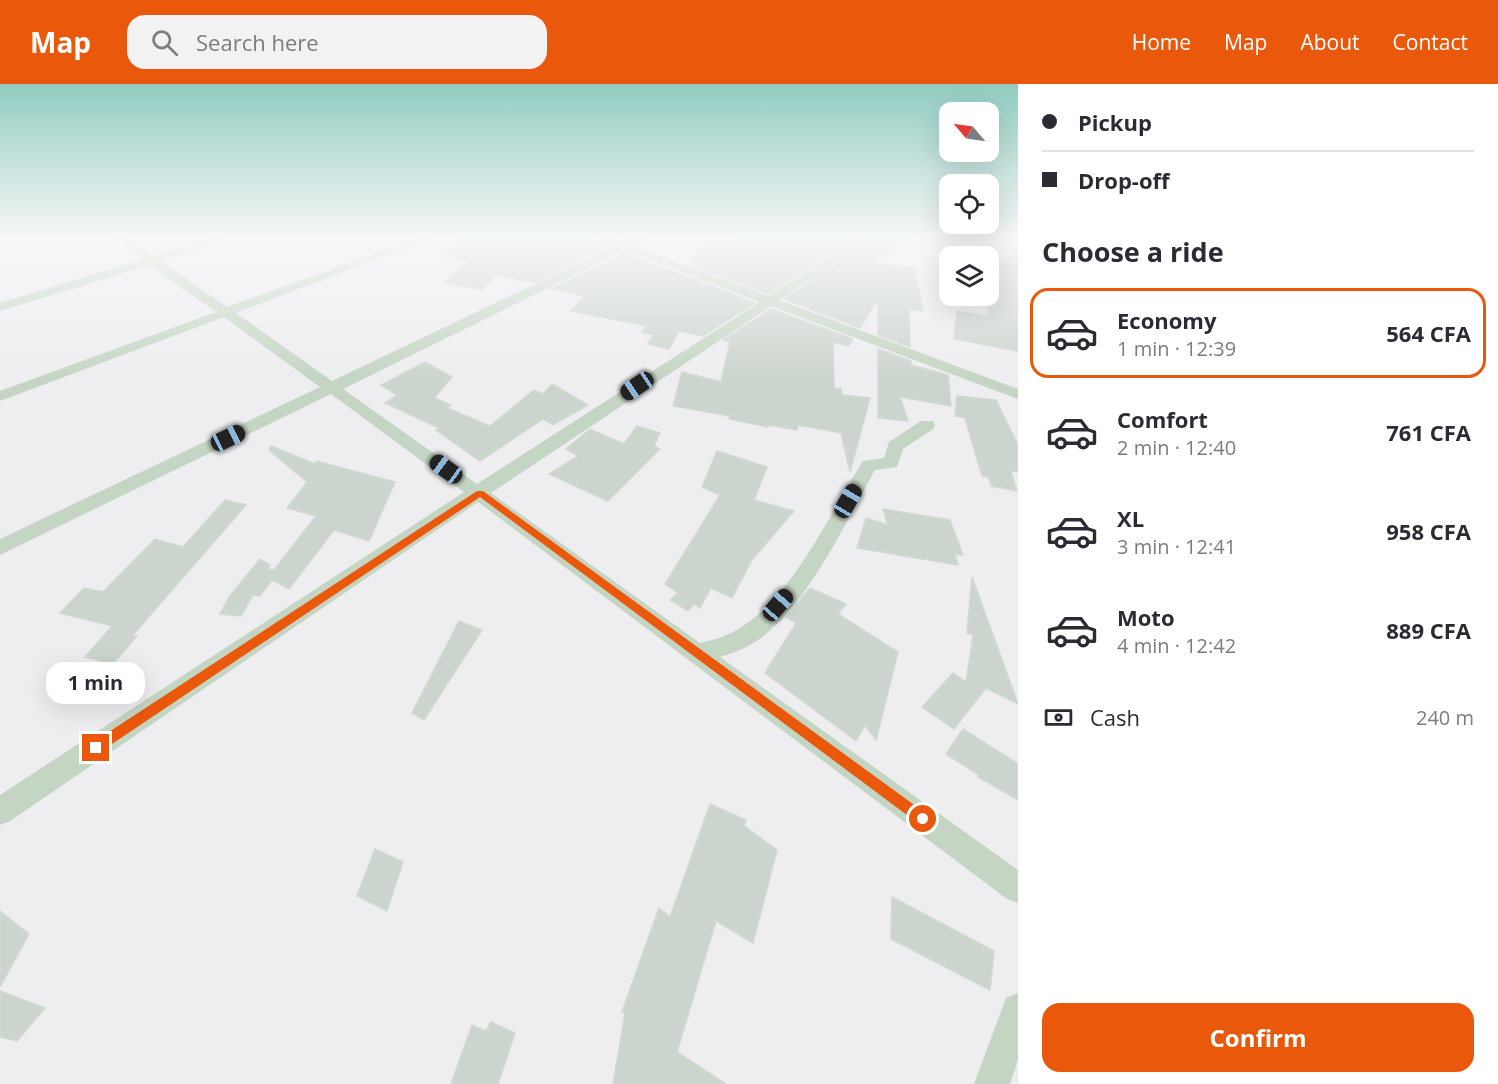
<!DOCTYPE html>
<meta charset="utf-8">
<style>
body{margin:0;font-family:"Open Sans",sans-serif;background:#f2f2f3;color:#2b2b33;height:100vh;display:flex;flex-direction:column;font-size:22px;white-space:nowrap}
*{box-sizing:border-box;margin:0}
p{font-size:20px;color:#7c7c81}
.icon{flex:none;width:33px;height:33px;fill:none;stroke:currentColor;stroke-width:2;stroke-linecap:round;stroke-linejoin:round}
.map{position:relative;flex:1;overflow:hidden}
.side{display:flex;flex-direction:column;background:#fff;width:480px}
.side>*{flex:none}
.guide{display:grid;align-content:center;height:132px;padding:0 24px;background:#fff}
.needle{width:39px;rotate:299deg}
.buttons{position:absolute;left:939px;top:18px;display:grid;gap:12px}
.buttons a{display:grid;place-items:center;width:60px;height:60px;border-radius:12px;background:#fff;box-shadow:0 6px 24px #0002;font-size:30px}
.end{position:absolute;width:27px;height:27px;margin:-14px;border:8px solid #ea580c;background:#fff;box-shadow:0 0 0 3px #fff}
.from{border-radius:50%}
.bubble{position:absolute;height:42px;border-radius:18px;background:#fff;box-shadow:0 6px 24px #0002;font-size:20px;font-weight:700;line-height:42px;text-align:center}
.car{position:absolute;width:18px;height:36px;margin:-18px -9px;border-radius:8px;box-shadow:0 0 4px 2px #0007;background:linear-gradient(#222 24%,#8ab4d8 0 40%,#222 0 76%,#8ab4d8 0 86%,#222 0)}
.guide b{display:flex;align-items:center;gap:21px;height:57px;font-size:22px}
.guide b+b{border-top:2px solid #e1e1e2}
.guide i{width:15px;height:15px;background:#2b2b33}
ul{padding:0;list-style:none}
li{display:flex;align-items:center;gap:18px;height:90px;margin:0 12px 9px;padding:0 12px;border:3px solid transparent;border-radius:18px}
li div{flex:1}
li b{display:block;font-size:22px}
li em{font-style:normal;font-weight:700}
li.selected{border-color:#ea580c}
li>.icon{width:54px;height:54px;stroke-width:1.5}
h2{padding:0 24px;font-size:27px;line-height:72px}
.pay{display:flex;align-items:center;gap:15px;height:66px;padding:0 24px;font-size:22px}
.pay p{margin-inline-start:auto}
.button{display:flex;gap:12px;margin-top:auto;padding:12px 24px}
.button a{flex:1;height:69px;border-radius:18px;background:#ea580c;color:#fff;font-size:24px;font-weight:700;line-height:69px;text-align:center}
header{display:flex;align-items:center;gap:36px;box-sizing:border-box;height:84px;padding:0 30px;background:#ea580c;color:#fff}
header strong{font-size:28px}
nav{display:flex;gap:33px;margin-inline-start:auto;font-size:21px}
.search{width:420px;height:54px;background:#f2f2f3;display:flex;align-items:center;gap:15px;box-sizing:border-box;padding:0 21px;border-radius:18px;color:#7c7c81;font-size:22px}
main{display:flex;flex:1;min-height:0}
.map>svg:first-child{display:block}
.building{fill:#ccd5cd;stroke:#d1d9d2;stroke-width:1.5}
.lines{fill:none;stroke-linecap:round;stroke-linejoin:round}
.street{fill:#c5d5c3;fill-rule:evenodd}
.route{fill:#ea580c}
</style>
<header>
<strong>Map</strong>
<div class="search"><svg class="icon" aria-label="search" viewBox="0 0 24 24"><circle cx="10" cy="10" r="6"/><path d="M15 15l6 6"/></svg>Search here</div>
<nav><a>Home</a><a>Map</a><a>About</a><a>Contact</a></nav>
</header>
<main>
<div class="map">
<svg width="1018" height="1000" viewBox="0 0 1018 1000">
<rect width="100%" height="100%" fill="#eeedf0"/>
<!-- building -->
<g class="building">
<path d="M460,154h125l23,9 -75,36 -37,-8 -14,15 -38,-8 24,-22 -23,-3z"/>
<path d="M737,154h120l-89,56 -77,-29 12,-23 33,1z"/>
<path d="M875,154h38l-41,25 42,5 9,43 -14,-2 1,38 -32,-12v-36l-18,29 -76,-29z"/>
<path d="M988,154h24l2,4h4v109l-64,-12 3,-28 31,5z"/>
<path d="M625,169l21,8 -2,2 18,4 93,36 -52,33 -24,-5 -10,18 -22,-5 7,-9 -12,-3 5,-6 -76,-15 14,-15 -34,-7z"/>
<path d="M771,225l82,30 -4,7 -16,-4 1,46 7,1 1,6 28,3 -20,74 -9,-39 -43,-8 -1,5 -29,-5v2l-39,-8 1,-3 -57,-10 9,-34 39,10 9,-40 -7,-2z"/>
<path d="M878,265l33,12v4l37,10 3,31 -51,-9 8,24 -30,-3z"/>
<path d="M425,278l27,15 -18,21 17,7 -4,3 43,18 44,-36 9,4 9,-10 36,21 -35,20 -10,-6 -63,42 -44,-31 3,-2 -54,-25 12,-8 -16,-10z"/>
<path d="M957,312l39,4 22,45v27l-7,-1 6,20 -26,-5 -2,-9 -7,-1 -17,-58 -10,-2z"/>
<path d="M637,342l23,7 -6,13 6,3 -52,52 -59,-27 29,-18 -12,-7 24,-20 34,15z"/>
<path d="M271,362l44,18 2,-3 78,21 -26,59 -35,-11 -45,59 -17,-9 -12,16 -7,-1 -12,21 -21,-2 9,-17 31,-38 10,6 -2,4 6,1 42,-54 -29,-8 20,-26 -38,-32z"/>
<path d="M717,367l50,16 -13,33 40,11 -42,49 -20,38 -21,-10 -11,20 -6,-4 -6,7 -18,-11 8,-7 -13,-9 55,-89 -18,-8z"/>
<path d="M225,416l21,5 -113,130 4,1 -24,28 -28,-7 27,-31 -52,-13 24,-25 19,4 52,-53 28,8z"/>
<path d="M883,425l67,11 13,35 -8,-1 3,11 -101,-17 9,-30 22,7z"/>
<path d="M972,493l46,127 -32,-16 -32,41 -32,-22 31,-34 13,9 7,-47 -6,-2z"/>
<path d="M810,504l36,16 -8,10 60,38 -22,88 -11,-15 -9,16 -91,-68 31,-50 -10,-6z"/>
<path d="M459,537l23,9 -58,90 -12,-7z"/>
<path d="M963,645l55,35v36l-40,-23 1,-2 -33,-21z"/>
<path d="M710,720l36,16 -2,6 33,24 -24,93 -37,-22 -39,131 49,32h-113l12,-71 -3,-1 37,-104 11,9z"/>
<path d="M375,765l28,13 -16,49 -30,-15z"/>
<path d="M892,813l102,54 -4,39 -99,-51z"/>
<path d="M0,827l29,23 -29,53z"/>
<path d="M0,907l45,17 -28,33 -17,-4z"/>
<path d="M491,938l24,11 -17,51h-47l21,-59 14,6z"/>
</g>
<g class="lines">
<!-- street -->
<g class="street">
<path d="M115,154h12l26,18 61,-18h16l-69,23 66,46 190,-69h15l-196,75 96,68 283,-135 -18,-8h15l11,4 9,-4h14l-13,8 135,50 93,-58h12l-94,62 239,89v10l-247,-93 -280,187 209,150c14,-3 28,-7 40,-15 54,-33 89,-114 123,-167l21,-3 5,-16 32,-21h12l2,4 -2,4 -30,20 -6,18 -22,3c-30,53 -67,135 -117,170 -11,8 -25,13 -38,17l298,213v33l-11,-4 -529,-397 -468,319 -10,4v-30l464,-303 -133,-98 -331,161v-16l320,-152 -96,-70 -224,84v-10l216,-79 -66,-47 -150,46v-8l143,-44zM625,166l135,52 -283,182 -134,-95z"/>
<path d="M1018,909v67l-8,24h-36l32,-86z"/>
</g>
</g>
<!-- sky -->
<linearGradient id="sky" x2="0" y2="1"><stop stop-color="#90ccc0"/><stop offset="0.52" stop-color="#f7f7f8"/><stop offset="1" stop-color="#f7f7f8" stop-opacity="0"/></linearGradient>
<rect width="1018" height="294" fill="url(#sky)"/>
<!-- route -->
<path class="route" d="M477,407h6l445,324 2,4 -2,5 -5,2 -4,-2 -439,-327 -380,255h-8v-9z"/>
</svg>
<div class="buttons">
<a><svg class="needle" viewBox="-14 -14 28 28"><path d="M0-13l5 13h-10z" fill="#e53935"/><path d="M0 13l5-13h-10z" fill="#7c7c81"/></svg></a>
<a><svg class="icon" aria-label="locate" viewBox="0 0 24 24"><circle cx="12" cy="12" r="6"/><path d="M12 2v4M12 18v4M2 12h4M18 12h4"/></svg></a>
<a><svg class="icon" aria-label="layers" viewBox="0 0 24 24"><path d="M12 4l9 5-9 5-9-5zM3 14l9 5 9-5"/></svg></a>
</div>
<i class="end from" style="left:923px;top:735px"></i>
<i class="end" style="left:96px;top:664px"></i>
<div class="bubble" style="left:46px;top:578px;width:99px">1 min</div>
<i class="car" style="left:637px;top:302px;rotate:236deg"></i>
<i class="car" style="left:228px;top:354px;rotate:64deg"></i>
<i class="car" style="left:446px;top:385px;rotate:306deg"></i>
<i class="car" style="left:848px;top:417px;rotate:30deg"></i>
<i class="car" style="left:778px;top:521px;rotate:41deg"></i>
</div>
<section class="side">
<div class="guide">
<b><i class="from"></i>Pickup</b>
<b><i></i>Drop-off</b>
</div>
<h2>Choose a ride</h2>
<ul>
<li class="selected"><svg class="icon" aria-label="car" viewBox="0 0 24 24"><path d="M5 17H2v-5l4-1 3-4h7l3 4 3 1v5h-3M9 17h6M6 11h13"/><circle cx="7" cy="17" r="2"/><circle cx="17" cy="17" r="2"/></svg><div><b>Economy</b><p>1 min · 12:39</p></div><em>564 CFA</em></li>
<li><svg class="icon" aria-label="car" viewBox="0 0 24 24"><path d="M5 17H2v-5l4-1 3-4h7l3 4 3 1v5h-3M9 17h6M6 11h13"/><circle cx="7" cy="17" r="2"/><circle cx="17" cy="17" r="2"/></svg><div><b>Comfort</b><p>2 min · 12:40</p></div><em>761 CFA</em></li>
<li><svg class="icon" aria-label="car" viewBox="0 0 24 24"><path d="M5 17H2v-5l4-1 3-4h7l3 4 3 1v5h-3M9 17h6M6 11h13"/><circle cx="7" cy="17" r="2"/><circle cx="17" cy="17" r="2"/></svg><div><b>XL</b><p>3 min · 12:41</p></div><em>958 CFA</em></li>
<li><svg class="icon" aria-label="car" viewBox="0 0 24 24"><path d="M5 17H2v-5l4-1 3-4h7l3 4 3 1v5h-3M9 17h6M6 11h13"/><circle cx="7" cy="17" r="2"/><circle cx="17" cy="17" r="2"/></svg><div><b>Moto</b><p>4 min · 12:42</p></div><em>889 CFA</em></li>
</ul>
<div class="pay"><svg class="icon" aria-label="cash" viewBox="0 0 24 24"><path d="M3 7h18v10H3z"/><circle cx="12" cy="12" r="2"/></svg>Cash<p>240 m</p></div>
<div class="button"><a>Confirm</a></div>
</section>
</main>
